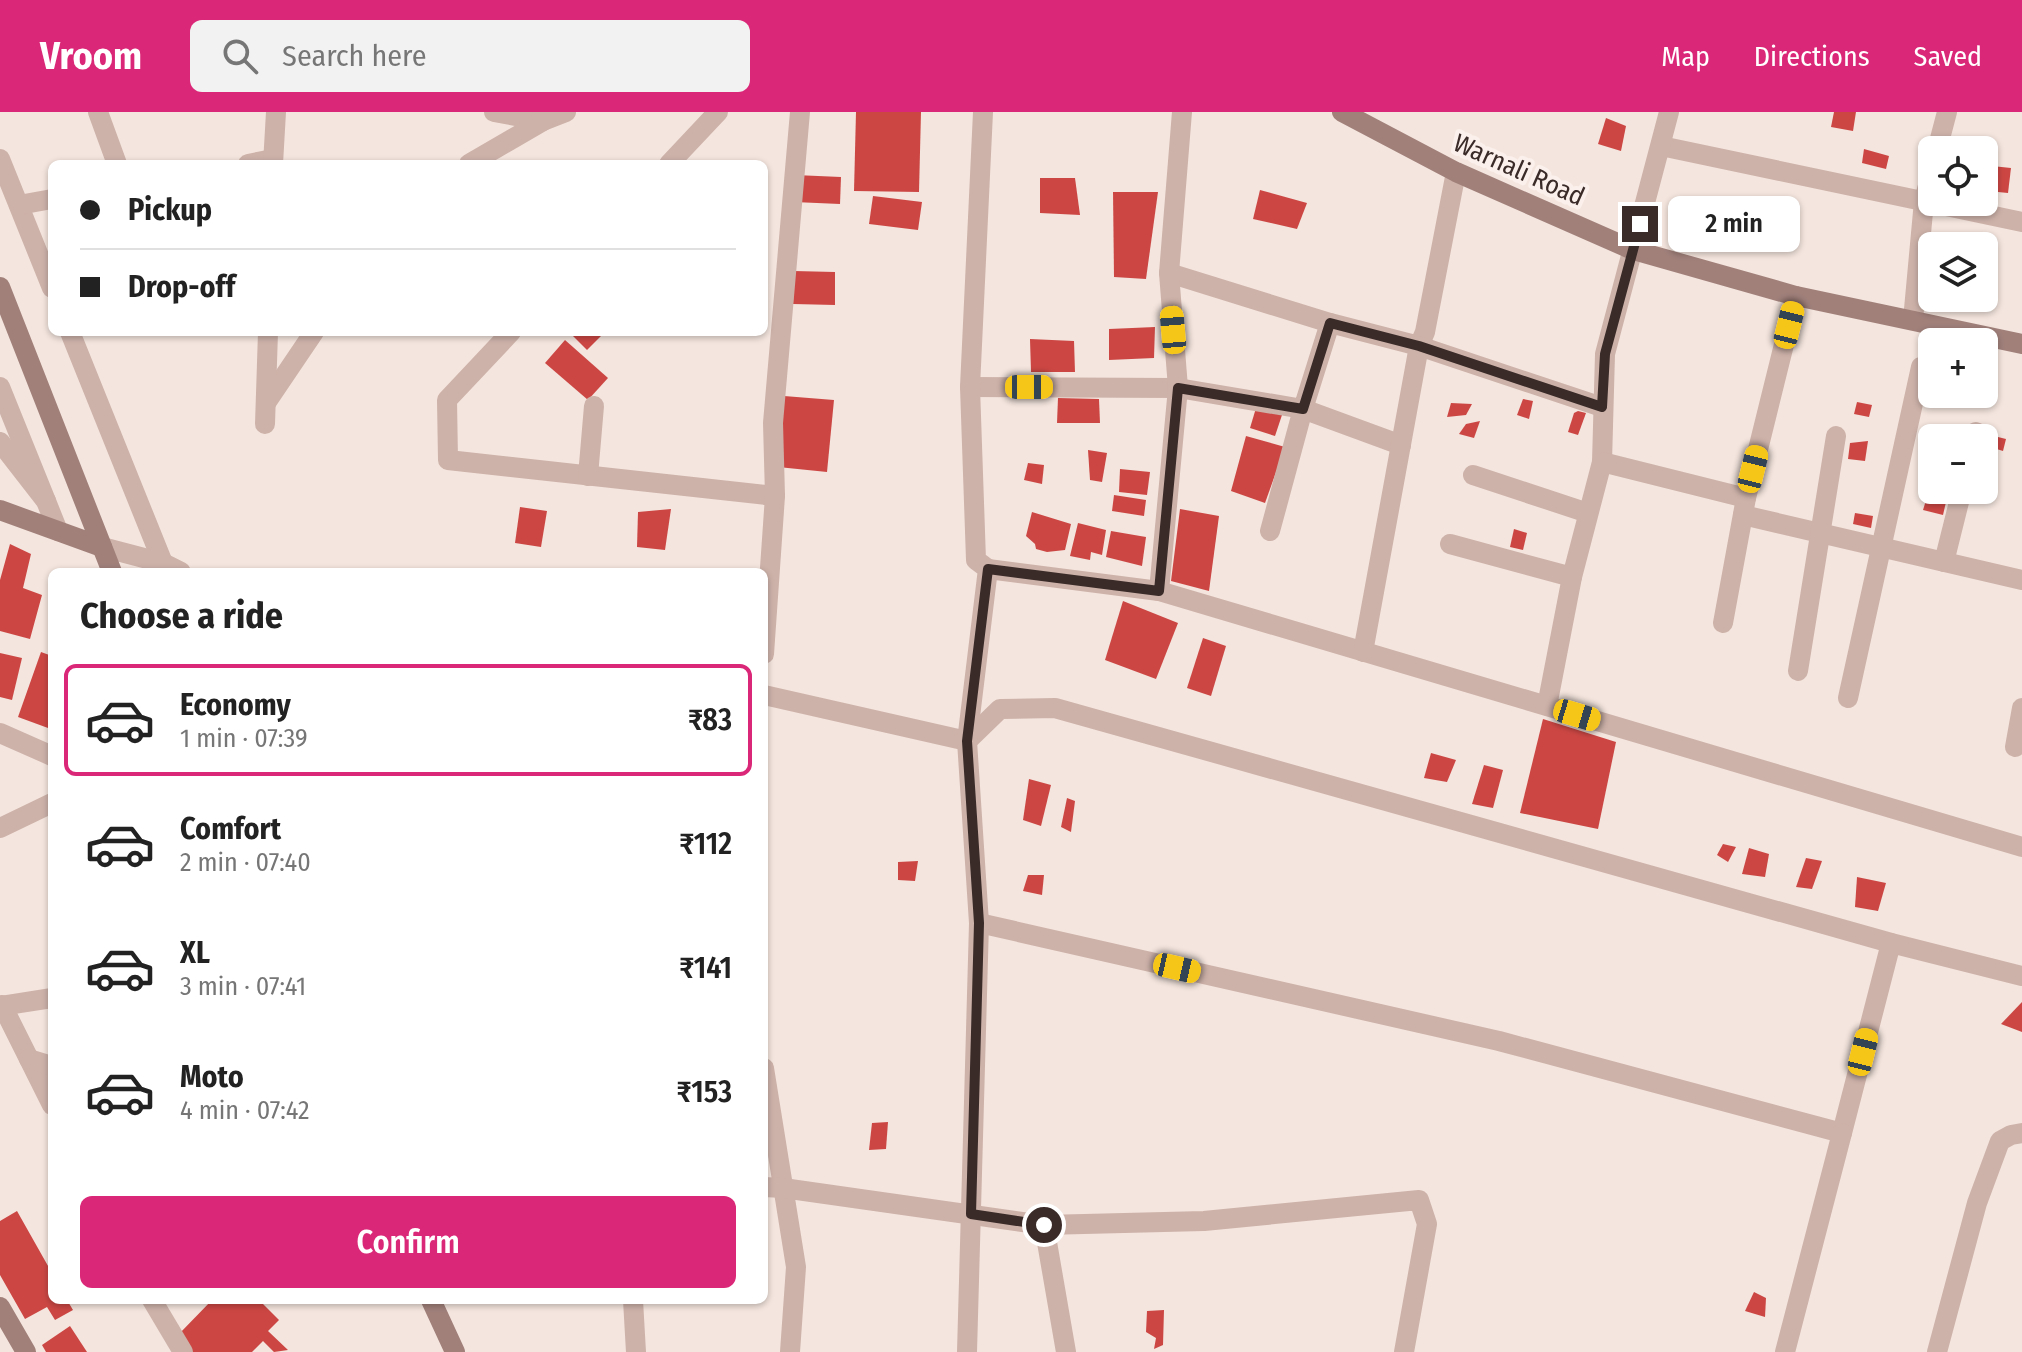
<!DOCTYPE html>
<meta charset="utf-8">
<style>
body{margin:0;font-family:"Fira Sans Condensed",sans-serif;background:#f2f2f2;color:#222;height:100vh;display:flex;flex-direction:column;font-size:30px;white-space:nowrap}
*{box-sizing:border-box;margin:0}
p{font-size:26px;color:#767676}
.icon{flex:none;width:44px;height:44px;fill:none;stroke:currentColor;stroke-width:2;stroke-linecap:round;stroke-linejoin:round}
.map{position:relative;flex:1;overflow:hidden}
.details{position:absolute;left:48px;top:456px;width:720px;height:736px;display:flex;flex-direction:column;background:#fff;border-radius:12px;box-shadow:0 2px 6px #0004}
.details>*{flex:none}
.top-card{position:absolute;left:48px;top:48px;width:720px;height:176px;border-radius:12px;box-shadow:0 2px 6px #0004;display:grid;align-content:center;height:176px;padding:0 32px;background:#fff}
.buttons{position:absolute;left:1918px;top:24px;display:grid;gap:16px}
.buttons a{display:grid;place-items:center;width:80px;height:80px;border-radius:12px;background:#fff;box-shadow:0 2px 6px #0004;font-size:40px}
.end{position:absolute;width:36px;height:36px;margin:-18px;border:10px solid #3a2b29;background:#fff;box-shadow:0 0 0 4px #fff}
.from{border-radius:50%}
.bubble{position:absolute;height:56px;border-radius:12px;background:#fff;box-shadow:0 2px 6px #0004;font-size:26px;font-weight:600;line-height:56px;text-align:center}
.car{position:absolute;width:24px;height:48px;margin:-24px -12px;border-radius:10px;box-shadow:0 0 6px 2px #0007;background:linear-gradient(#f5c518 24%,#345 0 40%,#f5c518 0 76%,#345 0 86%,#f5c518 0)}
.top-card b{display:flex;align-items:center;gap:28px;height:76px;font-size:30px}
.top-card b+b{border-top:2px solid #e0e0e0}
.top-card i{width:20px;height:20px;background:#222}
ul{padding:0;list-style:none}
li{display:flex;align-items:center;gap:24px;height:112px;margin:0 16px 12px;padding:0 16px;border:4px solid transparent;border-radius:12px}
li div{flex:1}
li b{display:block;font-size:30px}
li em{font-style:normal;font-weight:600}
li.active{border-color:#db2777}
li>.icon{width:72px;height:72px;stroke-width:1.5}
h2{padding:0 32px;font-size:36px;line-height:96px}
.button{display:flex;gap:16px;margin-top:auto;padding:16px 32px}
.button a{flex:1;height:92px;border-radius:12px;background:#db2777;color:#fff;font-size:32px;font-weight:600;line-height:92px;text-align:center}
header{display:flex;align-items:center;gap:48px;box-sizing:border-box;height:112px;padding:0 40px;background:#db2777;color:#fff}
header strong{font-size:38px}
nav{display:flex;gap:44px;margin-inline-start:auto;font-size:28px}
.search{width:560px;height:72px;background:#f2f2f2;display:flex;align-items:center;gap:20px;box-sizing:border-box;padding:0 28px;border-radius:12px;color:#767676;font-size:30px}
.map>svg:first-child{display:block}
.building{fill:#cc4744}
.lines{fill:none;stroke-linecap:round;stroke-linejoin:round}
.street{stroke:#cdb2a9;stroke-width:20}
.secondary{stroke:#a1807a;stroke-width:20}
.route{stroke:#3a2b29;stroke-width:10}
.labels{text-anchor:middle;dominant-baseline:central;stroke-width:8;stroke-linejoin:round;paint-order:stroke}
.street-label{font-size:26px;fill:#3a2b29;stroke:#fbf0eb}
</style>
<header>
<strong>Vroom</strong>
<div class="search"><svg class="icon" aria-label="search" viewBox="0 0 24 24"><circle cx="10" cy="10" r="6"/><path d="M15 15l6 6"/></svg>Search here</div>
<nav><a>Map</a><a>Directions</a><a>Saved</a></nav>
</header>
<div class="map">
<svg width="2022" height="1240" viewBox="0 0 2022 1240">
<rect width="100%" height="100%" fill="#f4e5de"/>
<!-- building -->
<g class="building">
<path d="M856,0h65l-2,80 -65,-1z"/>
<path d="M1834,0h22l-3,19 -22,-4z"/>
<path d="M1606,6l20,8 -5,25 -23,-7z"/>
<path d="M1864,37l25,7 -3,13 -24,-6z"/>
<path d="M1992,54l19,2 -3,25 -20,-2z"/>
<path d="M795,63l46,2 -1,27 -46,-2z"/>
<path d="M1040,66h35l5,37 -40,-2z"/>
<path d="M1260,78l47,13 -10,26 -44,-10z"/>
<path d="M1113,80h45l-12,87 -32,-2z"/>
<path d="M873,84l49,6 -4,28 -49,-6z"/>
<path d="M794,159l41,1v33l-42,-1z"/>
<path d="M1155,215l-1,31 -45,2v-31z"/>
<path d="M569,220h36l-18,18z"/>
<path d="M1030,227l44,2 1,31h-44z"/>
<path d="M565,228l43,38 -20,22 -43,-37z"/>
<path d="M784,284l50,4 -7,72 -49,-5z"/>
<path d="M1058,286l41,1 1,24h-43z"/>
<path d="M1523,287l10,2 -4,18 -12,-4z"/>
<path d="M1857,290l15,3 -3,12 -15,-3z"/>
<path d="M1451,291l21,1 -6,11 -19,2z"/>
<path d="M1256,296l27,4 -8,24 -25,-8z"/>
<path d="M1578,299l8,2 -8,22 -10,-3 6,-19z"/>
<path d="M1480,309l-6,17 -15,-4 7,-10z"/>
<path d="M1990,323l16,4 -3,12 -16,-5z"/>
<path d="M1246,324l39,11 -20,56 -34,-12z"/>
<path d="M1868,329l-3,20 -17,-2 2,-16z"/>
<path d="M1088,338l19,3 -5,29 -12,-2z"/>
<path d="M1028,351l16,2 -2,19 -18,-4z"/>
<path d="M1120,357l30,3 -3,23 -28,-3z"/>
<path d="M1114,383l32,5 -2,16 -32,-5z"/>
<path d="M1927,385l19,5 -3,13 -20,-5z"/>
<path d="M520,395l27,4 -6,36 -26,-4z"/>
<path d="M671,397l-6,41 -28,-3 1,-35z"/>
<path d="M1180,397l39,7 -10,75 -38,-10z"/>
<path d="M1032,400l39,12 -6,26 -18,2 -11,-3 -1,-5 -9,-8z"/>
<path d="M1855,401l18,3 -2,12 -18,-4z"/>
<path d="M1078,411l28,7 -4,25 -11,-3 -1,8 -20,-4z"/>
<path d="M1514,417l13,4 -4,17 -13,-3z"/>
<path d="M1111,419l35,6 -4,29 -36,-9z"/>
<path d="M10,432l21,10 -8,34 19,7 -12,44 -30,-8v-51z"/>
<path d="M1123,489l55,22 -22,56 -51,-19z"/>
<path d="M1203,526l23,8 -15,50 -24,-8z"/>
<path d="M41,540l11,4v62l-4,10 -30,-11z"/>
<path d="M0,541l22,5 -10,42 -12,-3z"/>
<path d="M1543,607l73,23 -18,87 -78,-16z"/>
<path d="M1431,641l25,7 -9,22 -23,-4z"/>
<path d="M1484,653l19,5 -10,38 -21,-4z"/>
<path d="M1029,667l22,6 -10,41 -18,-6z"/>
<path d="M1067,686l8,3 -4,31 -10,-5z"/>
<path d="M1723,732l13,3 -8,15 -11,-7z"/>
<path d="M1749,736l20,6 -4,23 -23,-3z"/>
<path d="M1806,746l16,3 -10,28 -16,-2z"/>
<path d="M918,749l-3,20 -17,-1v-18z"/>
<path d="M1028,763h16l-2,20 -19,-4z"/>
<path d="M1857,765l29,6 -8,28 -23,-4z"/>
<path d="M2022,890v30l-21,-8z"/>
<path d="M888,1010l-2,27 -17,1 3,-27z"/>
<path d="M17,1099l35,62v27h15l6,10 -18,10 -8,-13 -22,12 -25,-44v-54z"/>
<path d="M1754,1180l12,6 -1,19 -20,-6z"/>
<path d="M212,1188h47l20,20 -11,11 20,19 -14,2 -11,-11 -11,11h-63l-10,-18z"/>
<path d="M1164,1198l-1,35 -9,4 2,-11 -10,-6 1,-21z"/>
<path d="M70,1214l17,26h-41l-4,-7z"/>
</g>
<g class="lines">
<!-- street -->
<g class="street">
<path d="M98,0l19,52"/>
<path d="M494,0l49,9 23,-9"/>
<path d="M1661,34l361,76"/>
<path d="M1937,38l10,-38"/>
<path d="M0,47l52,129"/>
<path d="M248,52l25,-5"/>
<path d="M273,52l3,-52"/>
<path d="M469,52l74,-43"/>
<path d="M669,52l49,-52"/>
<path d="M19,93l33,-6"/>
<path d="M1169,161l161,50 89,23 6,-14 31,-160"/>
<path d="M1913,208l11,-119 8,-31"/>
<path d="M70,220l93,231"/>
<path d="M511,220l-64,68 1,60 327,36"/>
<path d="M0,275l46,114"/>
<path d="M970,275l208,1 125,21 27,-86"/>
<path d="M266,291l48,-71"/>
<path d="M265,312l3,-92"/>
<path d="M1975,326l1,-6"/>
<path d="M0,330l46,59 12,30"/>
<path d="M1602,350l3,-108 64,-242"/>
<path d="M1473,363l115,38"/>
<path d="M588,364l6,-70"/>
<path d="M1746,386l50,-202"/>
<path d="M1743,403l279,65"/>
<path d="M1270,419l33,-122 98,36"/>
<path d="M1450,432l122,33"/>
<path d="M102,435l61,16 18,9"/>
<path d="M1944,450l18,-72"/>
<path d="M988,457l171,22 863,256"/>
<path d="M1159,479l19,-203 -9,-115 13,-161"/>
<path d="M1363,540l56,-306 183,61"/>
<path d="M764,542l11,-158 -2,-73 27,-311"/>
<path d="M1798,559l38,-235"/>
<path d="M764,583l203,46 33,-32 55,-1 836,235 131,33"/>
<path d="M1848,586l73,-331 11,-3"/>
<path d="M1547,594l25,-129 30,-115 144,36 -23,125"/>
<path d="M0,621l52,23"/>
<path d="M2015,635l7,-39"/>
<path d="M0,716l52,-25"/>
<path d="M979,811l520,118 343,92 49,-190"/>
<path d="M2,893l50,100"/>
<path d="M0,894l52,-8"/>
<path d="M29,947l23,7"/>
<path d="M764,956l32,199 -6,85"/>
<path d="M764,1075l19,1 261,37 22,127"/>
<path d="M1044,1113l160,-4 215,-21 8,24 -23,128"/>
<path d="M152,1188l31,52"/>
<path d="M633,1188l3,52"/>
<path d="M967,1240l12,-429 -12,-182 21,-172 -12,-9 -6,-173 13,-275"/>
<path d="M1785,1240l57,-219"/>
<path d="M1937,1240l40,-149 23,-62 11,-6 11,-2"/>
</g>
<!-- secondary -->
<g class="secondary">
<path d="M1342,0l114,60 177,78 163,46 226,48"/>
<path d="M0,175l112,285"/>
<path d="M0,398l102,37"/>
<path d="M431,1188l24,52"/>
<path d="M0,1195l26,45"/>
</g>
</g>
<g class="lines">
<!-- route -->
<path class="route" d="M1044,1113l-73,-11 8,-291 -12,-182 21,-172 171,22 19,-203 125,21 27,-86 89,23 183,61 3,-53 35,-130"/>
</g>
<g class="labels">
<!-- street labels -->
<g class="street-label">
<text transform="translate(1519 58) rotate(24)">Warnali Road</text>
</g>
</g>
</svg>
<div class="buttons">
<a><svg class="icon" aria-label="locate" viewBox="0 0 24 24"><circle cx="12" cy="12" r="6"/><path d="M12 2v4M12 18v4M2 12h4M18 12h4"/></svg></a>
<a><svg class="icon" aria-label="layers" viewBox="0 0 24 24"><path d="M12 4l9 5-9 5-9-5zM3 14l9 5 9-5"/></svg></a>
<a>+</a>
<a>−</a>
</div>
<i class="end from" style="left:1044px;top:1113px"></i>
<i class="end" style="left:1640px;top:112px"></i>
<div class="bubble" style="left:1668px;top:84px;width:132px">2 min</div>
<i class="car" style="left:1789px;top:213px;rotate:14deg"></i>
<i class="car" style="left:1173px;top:218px;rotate:355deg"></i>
<i class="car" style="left:1029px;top:275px;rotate:90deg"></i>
<i class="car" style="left:1753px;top:357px;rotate:14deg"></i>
<i class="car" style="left:1577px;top:603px;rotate:107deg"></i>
<i class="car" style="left:1177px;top:856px;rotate:103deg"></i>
<i class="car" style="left:1863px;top:940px;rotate:14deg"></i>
<div class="top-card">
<b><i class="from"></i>Pickup</b>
<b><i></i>Drop-off</b>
</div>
<section class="details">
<h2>Choose a ride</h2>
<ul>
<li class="active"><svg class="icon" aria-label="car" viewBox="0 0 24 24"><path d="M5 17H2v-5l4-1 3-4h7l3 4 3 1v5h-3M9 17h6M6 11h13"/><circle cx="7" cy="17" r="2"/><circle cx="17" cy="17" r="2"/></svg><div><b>Economy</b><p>1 min · 07:39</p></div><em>₹83</em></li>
<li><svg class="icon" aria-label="car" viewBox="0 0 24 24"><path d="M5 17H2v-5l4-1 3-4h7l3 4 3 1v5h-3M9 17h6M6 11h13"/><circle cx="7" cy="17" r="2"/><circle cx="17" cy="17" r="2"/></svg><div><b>Comfort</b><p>2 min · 07:40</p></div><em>₹112</em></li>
<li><svg class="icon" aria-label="car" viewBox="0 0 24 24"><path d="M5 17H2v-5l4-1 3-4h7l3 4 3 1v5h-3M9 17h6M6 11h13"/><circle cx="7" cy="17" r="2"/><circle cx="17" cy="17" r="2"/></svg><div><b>XL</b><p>3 min · 07:41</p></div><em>₹141</em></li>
<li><svg class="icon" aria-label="car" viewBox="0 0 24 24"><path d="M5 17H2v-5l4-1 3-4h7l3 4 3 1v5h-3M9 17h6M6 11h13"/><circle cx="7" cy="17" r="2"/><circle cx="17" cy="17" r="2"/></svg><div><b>Moto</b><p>4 min · 07:42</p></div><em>₹153</em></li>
</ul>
<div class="button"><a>Confirm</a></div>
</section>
</div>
